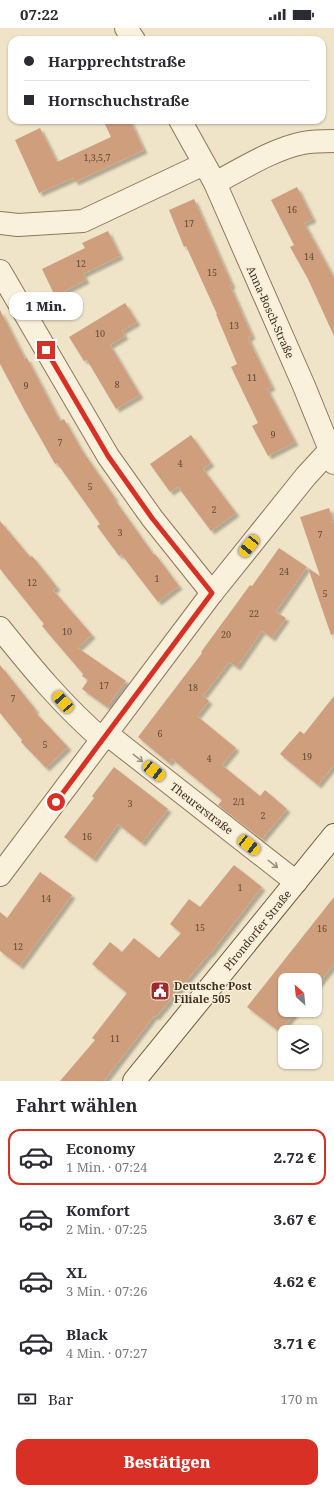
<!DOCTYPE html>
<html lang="de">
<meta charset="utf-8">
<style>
body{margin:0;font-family:"Noto Serif",serif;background:#f7f7f7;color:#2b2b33;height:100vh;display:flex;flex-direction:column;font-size:15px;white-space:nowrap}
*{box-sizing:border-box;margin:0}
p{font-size:13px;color:#7c7c81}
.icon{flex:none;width:22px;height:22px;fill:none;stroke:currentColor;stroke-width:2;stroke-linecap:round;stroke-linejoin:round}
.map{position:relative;height:1053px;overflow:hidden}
.sheet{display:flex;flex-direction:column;background:#fff;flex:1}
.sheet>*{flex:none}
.hud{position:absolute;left:8px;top:8px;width:318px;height:88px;border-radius:12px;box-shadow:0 1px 3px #0004;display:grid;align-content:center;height:88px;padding:0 16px;background:#fff}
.needle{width:26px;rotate:333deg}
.buttons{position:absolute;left:278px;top:945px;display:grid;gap:8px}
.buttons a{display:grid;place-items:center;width:44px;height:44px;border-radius:8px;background:#fff;box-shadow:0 1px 3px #0004;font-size:20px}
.end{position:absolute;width:18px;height:18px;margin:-9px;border:5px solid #d93025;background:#fff;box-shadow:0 0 0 2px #fff}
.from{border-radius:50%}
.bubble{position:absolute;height:28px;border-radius:12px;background:#fff;box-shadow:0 1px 3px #0004;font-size:13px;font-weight:800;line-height:28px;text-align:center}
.car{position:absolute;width:12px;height:24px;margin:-12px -6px;border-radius:5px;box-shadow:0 0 3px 1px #0007;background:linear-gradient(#f5c518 24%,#345 0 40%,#f5c518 0 76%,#345 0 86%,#f5c518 0)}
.hud b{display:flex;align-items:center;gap:14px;height:38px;font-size:15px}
.hud b+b{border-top:1px solid #e1e1e2}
.hud i{width:10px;height:10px;background:#2b2b33}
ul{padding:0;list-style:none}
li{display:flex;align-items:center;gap:12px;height:56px;margin:0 8px 6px;padding:0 8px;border:2px solid transparent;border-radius:12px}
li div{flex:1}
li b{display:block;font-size:15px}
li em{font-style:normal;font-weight:800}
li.active{border-color:#d93025}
li>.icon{width:36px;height:36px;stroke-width:1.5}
h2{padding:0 16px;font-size:18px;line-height:48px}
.pay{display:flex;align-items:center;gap:10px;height:44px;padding:0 16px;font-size:15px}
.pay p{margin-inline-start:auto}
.primary-button{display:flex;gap:8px;margin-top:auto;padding:8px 16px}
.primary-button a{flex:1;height:46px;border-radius:12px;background:#d93025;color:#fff;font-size:16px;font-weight:800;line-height:46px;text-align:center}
.status{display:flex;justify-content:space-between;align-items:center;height:28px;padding:0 20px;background:#fff;direction:ltr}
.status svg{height:11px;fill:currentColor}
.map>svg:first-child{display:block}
.building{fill:#cf9f7d;filter:url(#shadow)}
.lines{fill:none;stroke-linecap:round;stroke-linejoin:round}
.street-casing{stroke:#8d765c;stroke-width:24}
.secondary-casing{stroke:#6f573f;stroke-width:24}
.street{stroke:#faf1dc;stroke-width:22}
.secondary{stroke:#faf1dc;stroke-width:22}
.oneway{stroke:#9c907e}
.route{stroke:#d93025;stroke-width:5}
.labels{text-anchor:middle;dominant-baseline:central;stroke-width:3;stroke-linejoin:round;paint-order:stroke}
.number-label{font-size:9px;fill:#624a37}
.street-label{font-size:11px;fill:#3d2e20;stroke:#f7eed8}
.poi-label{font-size:11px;font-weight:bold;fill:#3d2e20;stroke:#f7eed8;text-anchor:start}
</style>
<div class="status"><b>07:22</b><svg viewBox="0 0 49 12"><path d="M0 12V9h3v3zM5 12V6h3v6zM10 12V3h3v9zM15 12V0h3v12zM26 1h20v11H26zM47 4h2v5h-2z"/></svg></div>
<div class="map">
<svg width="334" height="1053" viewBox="0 0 334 1053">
<defs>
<filter id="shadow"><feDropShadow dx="3.5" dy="3.5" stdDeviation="1" flood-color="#0004"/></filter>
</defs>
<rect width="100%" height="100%" fill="#f0e4c8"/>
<!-- building -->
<g class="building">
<path d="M103,92h27l14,30 -69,32 -2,-4 -34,15 -24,-53 25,-12 17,34 54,-25z"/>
<path d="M297,159l16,32 -9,4 30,55v58l-26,-57 -18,-32 4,-2 -23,-45z"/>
<path d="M194,171l38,86 -2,1 22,50 -4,2 24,49 -5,2 28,53 -27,14 -16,-30 6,-3 -27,-56 6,-3 -21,-50h1l-31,-68 -2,1 -15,-37z"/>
<path d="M108,203l12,25 -37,18 3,6 -31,16 -13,-27 43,-21 -3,-5z"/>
<path d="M125,275l12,19 -15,9 3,5 -15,9 30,50 -24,14 -29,-49 -3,1 -15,-24z"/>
<path d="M0,282l25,49 2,-1 33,63 4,-2 17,30 34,49 -1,1 40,56 1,-1 24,32 -21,16 -37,-48 -2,2 -22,-30 3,-2 -43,-61 -2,1 -30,-53 -25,-47z"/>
<path d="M191,407l20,28 -8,6 33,44 -25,18 -33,-44 -8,5 -20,-28z"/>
<path d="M329,480l5,16v110l-3,1 -23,-67 12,8 -20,-59z"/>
<path d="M0,493l30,36 2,-1 25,31 -4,3 39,45 -14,13 48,33 -19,26 -25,-18 6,-9 -6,-4 1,-2 -41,-48 2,-2 -44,-55z"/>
<path d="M279,520l28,19 -31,45 10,6 -14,20 -10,-7 -25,36 -8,-5 -26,34 6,5 -12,15 39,32 -14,17 38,31 5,-6 22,19 -25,30 -44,-34 4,-5 -50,-41 -3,4 -31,-26 64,-84 -1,-1 49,-67 2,1z"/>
<path d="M0,637l36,45 -2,1 34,36 -22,21 -25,-26 1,-2 -22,-27z"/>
<path d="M334,668v69l-16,20 -38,-31 20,-23 4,3z"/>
<path d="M114,739l54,42 -26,34 -24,-19 -25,35 -29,-22 30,-39 -2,-2z"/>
<path d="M234,837l28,22 -52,67h-1l-53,63 -2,-1 -50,65h-44l35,-41 -3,-2 35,-45 -35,-29 18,-22 12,10 12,-14 25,20 22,-25 -11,-9 19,-25 11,8z"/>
<path d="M40,844l32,23 -52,71 -20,-15v-39l7,6z"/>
<path d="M334,869v67l-19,24v-8h-30v30h12l-17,22 -33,-25z"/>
</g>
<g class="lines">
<defs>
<g id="street">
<path d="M126,0l8,12"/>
<path d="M180,92l35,63 89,203 26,64 4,13"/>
<path d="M215,155c27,-14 58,-34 88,-40 10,-2 21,-2 31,-2"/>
<path d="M0,195l18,2 65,-4 121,-57"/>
<path d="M0,243l108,185 44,62 60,75"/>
<path d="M0,600c32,40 64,79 103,112"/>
<path d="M107,706l189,148"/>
<path d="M0,847l212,-282 94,-117 24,-26"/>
</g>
<path id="secondary" d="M134,1053l200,-246"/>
</defs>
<!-- street casing -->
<use href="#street" class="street-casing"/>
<!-- secondary casing -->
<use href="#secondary" class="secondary-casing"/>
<!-- street -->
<use href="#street" class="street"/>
<!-- secondary -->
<use href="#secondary" class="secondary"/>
</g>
<!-- one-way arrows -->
<defs><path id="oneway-shaft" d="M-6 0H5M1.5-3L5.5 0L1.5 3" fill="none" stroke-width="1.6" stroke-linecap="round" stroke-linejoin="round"/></defs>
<g class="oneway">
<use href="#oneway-shaft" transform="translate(138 730) rotate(38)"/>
<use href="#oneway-shaft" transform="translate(273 836) rotate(38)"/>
</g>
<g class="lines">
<!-- route -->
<path class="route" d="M46,322l62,106 44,62 60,75 -156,209"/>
</g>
<!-- icons -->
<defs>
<symbol id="civic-square" viewBox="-11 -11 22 22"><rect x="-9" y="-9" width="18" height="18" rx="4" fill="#9e2a2b" stroke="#f7eed8"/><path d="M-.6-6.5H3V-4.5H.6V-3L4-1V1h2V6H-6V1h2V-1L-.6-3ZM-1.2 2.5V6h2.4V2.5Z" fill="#fff"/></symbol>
</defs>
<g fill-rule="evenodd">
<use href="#civic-square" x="149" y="952" width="22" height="22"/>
</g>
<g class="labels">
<!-- number labels -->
<g class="number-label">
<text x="97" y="129">1,3,5,7</text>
<text x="292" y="181">16</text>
<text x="189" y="195">17</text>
<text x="309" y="228">14</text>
<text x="81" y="235">12</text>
<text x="212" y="244">15</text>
<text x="234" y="297">13</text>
<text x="100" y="305">10</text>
<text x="252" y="349">11</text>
<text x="117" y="356">8</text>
<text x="26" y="357">9</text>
<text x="273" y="406">9</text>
<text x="60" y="414">7</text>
<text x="180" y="435">4</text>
<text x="90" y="458">5</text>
<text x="214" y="481">2</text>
<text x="120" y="504">3</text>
<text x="320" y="506">7</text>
<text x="284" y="543">24</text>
<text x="157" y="550">1</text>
<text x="32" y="554">12</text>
<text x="325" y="565">5</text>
<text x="254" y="585">22</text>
<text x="67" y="603">10</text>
<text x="226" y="606">20</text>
<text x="104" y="657">17</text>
<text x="193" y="659">18</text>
<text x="13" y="670">7</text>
<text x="160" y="705">6</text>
<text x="45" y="716">5</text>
<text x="307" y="728">19</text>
<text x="209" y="730">4</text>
<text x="239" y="773">2/1</text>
<text x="130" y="775">3</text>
<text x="263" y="787">2</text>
<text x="87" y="808">16</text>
<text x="240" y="859">1</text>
<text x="46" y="870">14</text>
<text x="200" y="899">15</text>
<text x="322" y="900">16</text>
<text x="18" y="918">12</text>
<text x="115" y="1010">11</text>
</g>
<!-- street labels -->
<g class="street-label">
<text transform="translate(271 284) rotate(66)">Anna-Bosch-Straße</text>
<text transform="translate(202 780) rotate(38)">Theurerstraße</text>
<text transform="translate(257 902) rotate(-51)">Pfrondorfer Straße</text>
</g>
<!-- poi labels -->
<g class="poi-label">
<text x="174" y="957">Deutsche Post<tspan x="174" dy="13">Filiale 505</tspan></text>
</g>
</g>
</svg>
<div class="buttons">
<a><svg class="needle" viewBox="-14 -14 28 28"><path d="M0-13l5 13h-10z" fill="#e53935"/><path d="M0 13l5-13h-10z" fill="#7c7c81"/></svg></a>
<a><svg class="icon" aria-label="layers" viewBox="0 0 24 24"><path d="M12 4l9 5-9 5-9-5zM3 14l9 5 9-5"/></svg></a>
</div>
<i class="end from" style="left:56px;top:774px"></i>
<i class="end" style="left:46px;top:322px"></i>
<div class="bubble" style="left:9px;top:264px;width:74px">1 Min.</div>
<i class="car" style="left:249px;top:518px;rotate:219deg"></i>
<i class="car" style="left:63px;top:674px;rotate:318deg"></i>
<i class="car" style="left:154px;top:743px;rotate:128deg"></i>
<i class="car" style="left:249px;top:817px;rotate:128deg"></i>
<div class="hud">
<b><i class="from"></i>Harpprechtstraße</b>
<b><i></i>Hornschuchstraße</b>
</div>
</div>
<section class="sheet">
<h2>Fahrt wählen</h2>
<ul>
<li class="active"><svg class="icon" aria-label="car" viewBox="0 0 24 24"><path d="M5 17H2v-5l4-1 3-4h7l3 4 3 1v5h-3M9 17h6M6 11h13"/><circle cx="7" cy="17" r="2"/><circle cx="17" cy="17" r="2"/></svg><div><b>Economy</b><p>1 Min. · 07:24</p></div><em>2.72 €</em></li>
<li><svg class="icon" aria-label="car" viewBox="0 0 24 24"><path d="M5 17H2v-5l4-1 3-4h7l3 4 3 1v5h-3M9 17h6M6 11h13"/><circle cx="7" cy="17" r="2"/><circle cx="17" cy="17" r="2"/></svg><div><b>Komfort</b><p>2 Min. · 07:25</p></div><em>3.67 €</em></li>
<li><svg class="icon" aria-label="car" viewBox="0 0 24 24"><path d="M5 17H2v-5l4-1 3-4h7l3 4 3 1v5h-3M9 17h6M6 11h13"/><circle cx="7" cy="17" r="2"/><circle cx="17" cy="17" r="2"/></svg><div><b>XL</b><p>3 Min. · 07:26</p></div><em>4.62 €</em></li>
<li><svg class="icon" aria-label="car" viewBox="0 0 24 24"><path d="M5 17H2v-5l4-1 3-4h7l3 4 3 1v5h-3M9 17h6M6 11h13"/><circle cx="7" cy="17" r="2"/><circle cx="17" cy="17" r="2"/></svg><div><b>Black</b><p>4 Min. · 07:27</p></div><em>3.71 €</em></li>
</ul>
<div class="pay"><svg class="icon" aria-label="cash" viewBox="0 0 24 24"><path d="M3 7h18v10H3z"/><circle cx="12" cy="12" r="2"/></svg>Bar<p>170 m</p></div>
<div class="primary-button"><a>Bestätigen</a></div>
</section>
